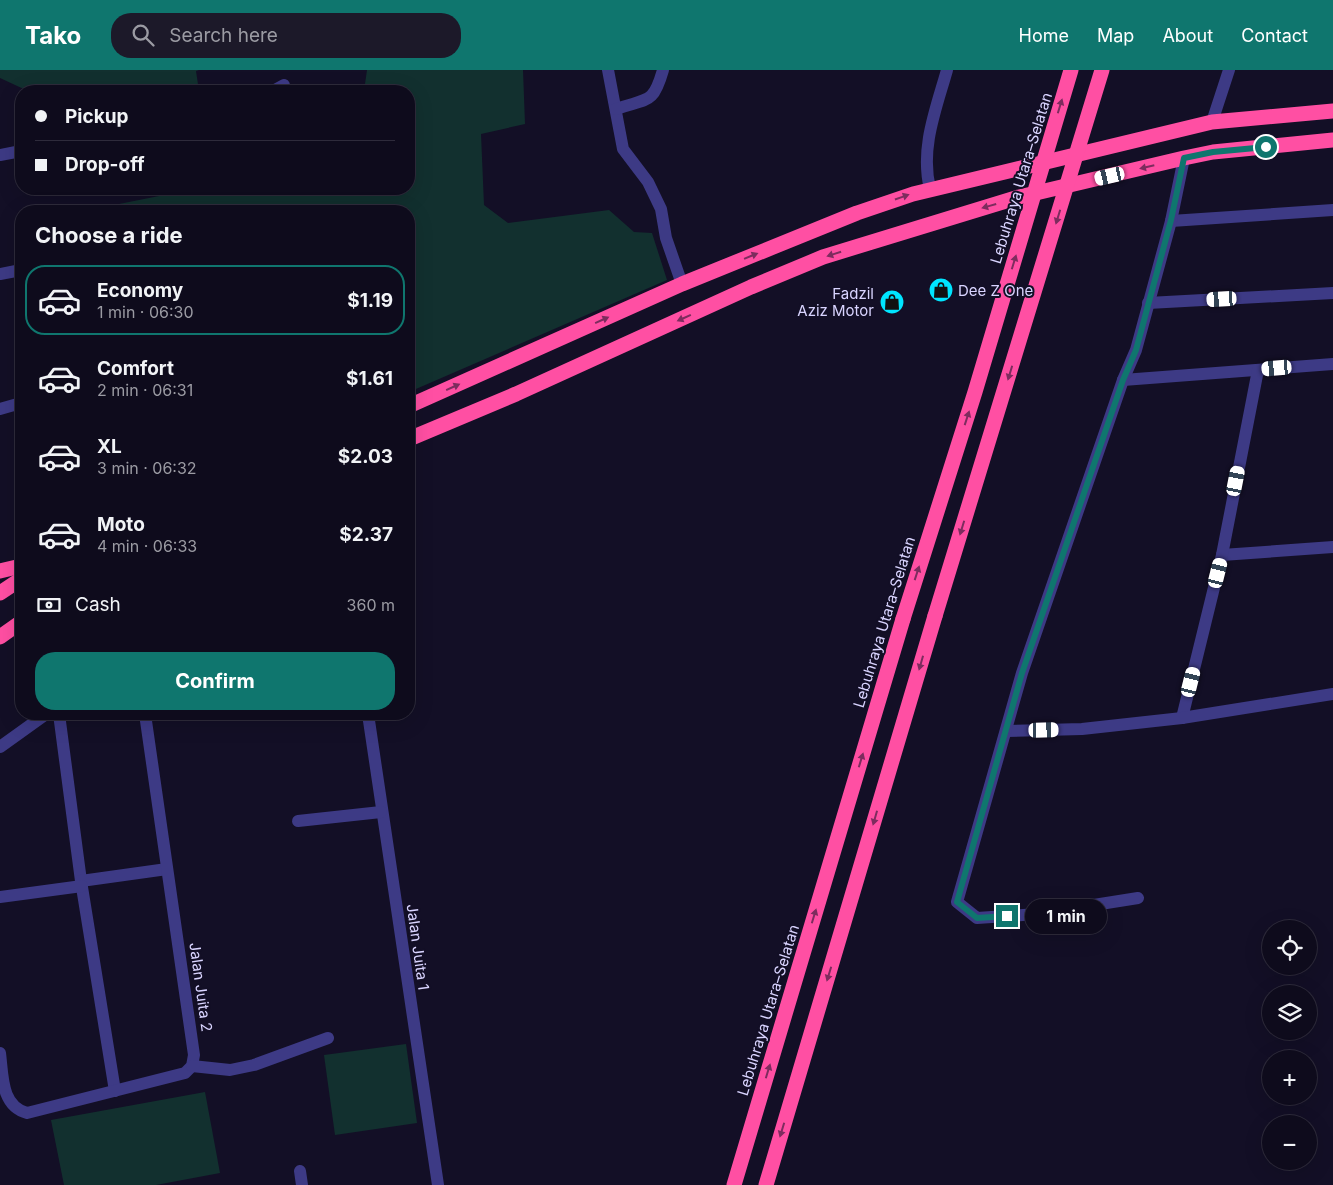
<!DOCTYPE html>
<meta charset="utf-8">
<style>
body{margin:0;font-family:Inter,sans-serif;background:#1c1929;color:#f1f3f6;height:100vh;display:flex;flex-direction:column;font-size:19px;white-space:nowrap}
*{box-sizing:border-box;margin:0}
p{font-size:16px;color:#9b9ba3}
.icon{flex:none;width:28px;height:28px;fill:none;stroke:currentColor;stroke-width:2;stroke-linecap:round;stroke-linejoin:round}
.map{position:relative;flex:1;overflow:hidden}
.panel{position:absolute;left:15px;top:135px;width:400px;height:515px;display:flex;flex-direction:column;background:#0e0b1c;border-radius:20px;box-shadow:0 5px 20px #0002,0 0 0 1px #2e2b3b}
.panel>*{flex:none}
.top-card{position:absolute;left:15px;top:15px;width:400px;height:110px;border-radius:20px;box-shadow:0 5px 20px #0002,0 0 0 1px #2e2b3b;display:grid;align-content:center;height:110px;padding:0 20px;background:#0e0b1c}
.tools{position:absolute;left:1262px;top:850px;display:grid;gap:10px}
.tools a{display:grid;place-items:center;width:55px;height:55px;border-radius:50%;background:#0e0b1c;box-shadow:0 5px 20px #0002,0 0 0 1px #2e2b3b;font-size:25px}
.end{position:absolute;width:22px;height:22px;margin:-11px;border:6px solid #0f766e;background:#fff;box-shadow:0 0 0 2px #fff}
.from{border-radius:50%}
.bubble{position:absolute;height:35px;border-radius:18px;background:#0e0b1c;box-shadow:0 5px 20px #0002,0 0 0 1px #2e2b3b;font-size:16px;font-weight:700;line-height:35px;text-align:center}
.car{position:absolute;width:15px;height:30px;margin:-15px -8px;border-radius:6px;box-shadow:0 0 4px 1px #0007;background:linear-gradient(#fff 24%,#345 0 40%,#fff 0 76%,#345 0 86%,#fff 0)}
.top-card b{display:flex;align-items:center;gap:18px;height:48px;font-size:19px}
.top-card b+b{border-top:1px solid #2e2b3b}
.top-card i{width:12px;height:12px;background:#f1f3f6}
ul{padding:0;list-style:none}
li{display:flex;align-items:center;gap:15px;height:70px;margin:0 10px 8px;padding:0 10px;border:2px solid transparent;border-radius:20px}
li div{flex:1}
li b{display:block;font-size:19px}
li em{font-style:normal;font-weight:700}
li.current{border-color:#0f766e}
li>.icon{width:45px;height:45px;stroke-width:1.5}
h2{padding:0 20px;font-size:22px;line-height:60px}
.pay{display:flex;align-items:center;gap:12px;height:55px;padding:0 20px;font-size:19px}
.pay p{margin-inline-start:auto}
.cta{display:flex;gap:10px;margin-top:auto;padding:10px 20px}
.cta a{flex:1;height:58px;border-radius:20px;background:#0f766e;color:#fff;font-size:20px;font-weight:700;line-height:58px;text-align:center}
header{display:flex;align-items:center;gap:30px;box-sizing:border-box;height:70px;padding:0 25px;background:#0f766e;color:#fff}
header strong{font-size:24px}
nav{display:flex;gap:28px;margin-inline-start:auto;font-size:18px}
.search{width:350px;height:45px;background:#1c1929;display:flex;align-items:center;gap:12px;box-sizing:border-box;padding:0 18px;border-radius:20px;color:#9b9ba3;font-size:19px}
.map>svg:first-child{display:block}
.green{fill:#12302f}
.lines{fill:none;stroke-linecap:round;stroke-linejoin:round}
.minor{stroke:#3d3a85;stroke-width:12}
.highway{stroke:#ff4fa3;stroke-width:15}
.highway-bridge{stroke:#ff4fa3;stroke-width:15}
.oneway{fill:#7d2c5e}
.route{stroke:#0f766e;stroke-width:6}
.labels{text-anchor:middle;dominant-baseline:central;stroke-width:4;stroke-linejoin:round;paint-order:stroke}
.street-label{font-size:15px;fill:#d9d4ff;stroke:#130f26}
.poi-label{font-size:15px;fill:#d9d4ff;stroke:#130f26;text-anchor:start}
</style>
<header>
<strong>Tako</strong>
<div class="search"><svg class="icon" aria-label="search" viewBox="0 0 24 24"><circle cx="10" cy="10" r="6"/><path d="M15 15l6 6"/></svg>Search here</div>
<nav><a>Home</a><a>Map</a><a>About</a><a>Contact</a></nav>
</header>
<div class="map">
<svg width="1333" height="1115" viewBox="0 0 1333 1115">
<rect width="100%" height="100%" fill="#130f26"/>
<!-- green -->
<g class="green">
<path d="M0,0h199l-3,1 3,20h-171l-28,-13z"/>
<path d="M367,0h156l2,54 -44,10 3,71 24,18 101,-13 25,22 18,1 15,47 -258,112v-181h-325l110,-22h215v-98h-45z"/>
<path d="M406,974l11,79 -82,12 -11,-80z"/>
<path d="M205,1022l15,81 -64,12h-92l-13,-65z"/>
</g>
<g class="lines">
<!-- minor -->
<g class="minor">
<path d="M608,0l15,79 25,33 13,27 5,29 16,46"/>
<path d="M273,21l11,-6"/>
<path d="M616,39c32,-11 37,-4 47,-39"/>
<path d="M1212,52l17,-52"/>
<path d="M0,85l21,-4"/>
<path d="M930,119c-10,-41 6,-80 17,-119"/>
<path d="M1171,151l162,-11"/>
<path d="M0,204l21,-4"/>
<path d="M1148,233l185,-10"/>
<path d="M1123,310l210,-16"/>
<path d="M0,339l21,-6"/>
<path d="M1222,485l111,-8"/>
<path d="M59,644l22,167 34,210"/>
<path d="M368,644l70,471"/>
<path d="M1182,648l40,-163 36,-185"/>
<path d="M1006,661l76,-2 100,-11 151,-24"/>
<path d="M0,677l46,-33"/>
<path d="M298,751l83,-9"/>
<path d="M81,811l86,-12"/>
<path d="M0,827l82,-11"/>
<path d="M1138,828l-101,16 -60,4 -20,-16 65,-229 101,-293 13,-30 35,-129 13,-63"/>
<path d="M0,983c3,23 1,53 27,60l158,-40 7,-7 2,-11 -49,-341"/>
<path d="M192,996l38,4 24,-5 74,-27"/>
<path d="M300,1101l2,14"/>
</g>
<!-- highway -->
<g class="highway">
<path d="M409,336l273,-122 175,-71 56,-19 299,-72 121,-11"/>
<path d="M409,369l107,-45 235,-107 72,-30 196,-60 165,-39 29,-6 120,-12"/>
<path d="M0,501l21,-5"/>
<path d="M0,523l21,-14"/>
<path d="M0,567l21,-15"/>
<path d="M734,1115l169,-566"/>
<path d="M766,1115l169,-569"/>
</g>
<!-- highway-bridge -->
<g class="highway-bridge">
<path d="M935,546l167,-546"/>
<path d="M903,549l72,-227 96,-322"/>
</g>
</g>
<!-- one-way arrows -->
<defs><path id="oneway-solid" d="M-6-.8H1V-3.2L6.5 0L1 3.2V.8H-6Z" transform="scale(1.25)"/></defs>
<g class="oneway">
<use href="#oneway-solid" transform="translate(1060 36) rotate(-73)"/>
<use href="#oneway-solid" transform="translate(1147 97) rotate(167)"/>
<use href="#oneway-solid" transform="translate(902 127) rotate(-19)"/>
<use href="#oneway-solid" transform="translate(989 136) rotate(164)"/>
<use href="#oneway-solid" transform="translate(1058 147) rotate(107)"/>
<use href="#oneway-solid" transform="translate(834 184) rotate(162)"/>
<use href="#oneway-solid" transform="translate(751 186) rotate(-22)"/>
<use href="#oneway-solid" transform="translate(1014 192) rotate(-73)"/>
<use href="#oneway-solid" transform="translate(684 248) rotate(156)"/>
<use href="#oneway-solid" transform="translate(602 250) rotate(-24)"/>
<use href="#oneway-solid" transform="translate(1010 303) rotate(107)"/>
<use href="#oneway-solid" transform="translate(453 317) rotate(-24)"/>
<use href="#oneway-solid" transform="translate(967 348) rotate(-72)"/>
<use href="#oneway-solid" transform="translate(962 458) rotate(107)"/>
<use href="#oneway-solid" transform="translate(917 503) rotate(-72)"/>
<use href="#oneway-solid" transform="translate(921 593) rotate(106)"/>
<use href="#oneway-solid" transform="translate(861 690) rotate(-73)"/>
<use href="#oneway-solid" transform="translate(875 748) rotate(106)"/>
<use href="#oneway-solid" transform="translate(814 846) rotate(-73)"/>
<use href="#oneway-solid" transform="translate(829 904) rotate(107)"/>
<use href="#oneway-solid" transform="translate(768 1001) rotate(-73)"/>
<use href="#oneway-solid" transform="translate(782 1060) rotate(107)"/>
</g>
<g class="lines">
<!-- route -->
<path class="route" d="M1007,846l-30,2 -20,-16 65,-229 101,-293 13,-30 35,-130 13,-62 29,-6 53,-5"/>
</g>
<!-- icons -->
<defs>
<symbol id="shop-disc" viewBox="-11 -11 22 22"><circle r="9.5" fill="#00e5ff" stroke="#130f26"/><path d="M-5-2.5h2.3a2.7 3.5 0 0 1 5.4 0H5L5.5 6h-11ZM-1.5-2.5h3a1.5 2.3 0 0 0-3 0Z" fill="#111"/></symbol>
</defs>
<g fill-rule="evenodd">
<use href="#shop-disc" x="927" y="206" width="28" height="28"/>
<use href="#shop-disc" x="878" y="218" width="28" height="28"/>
</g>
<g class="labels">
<!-- street labels -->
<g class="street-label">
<text transform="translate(1021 108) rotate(-73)">Lebuhraya Utara–Selatan</text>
<text transform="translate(884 552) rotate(-73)">Lebuhraya Utara–Selatan</text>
<text transform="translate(418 877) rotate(82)">Jalan Juita 1</text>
<text transform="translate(201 917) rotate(82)">Jalan Juita 2</text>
<text transform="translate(768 940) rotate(-73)">Lebuhraya Utara–Selatan</text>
</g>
<!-- poi labels -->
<g class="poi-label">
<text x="958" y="220">Dee Z One</text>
<text x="874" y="223" text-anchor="end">Fadzil<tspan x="874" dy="17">Aziz Motor</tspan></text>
</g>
</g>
</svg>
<div class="tools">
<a><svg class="icon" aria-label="locate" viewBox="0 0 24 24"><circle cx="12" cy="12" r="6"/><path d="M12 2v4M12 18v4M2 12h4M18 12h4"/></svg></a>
<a><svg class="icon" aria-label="layers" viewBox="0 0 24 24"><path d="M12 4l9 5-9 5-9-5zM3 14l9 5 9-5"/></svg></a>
<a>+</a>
<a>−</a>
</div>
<i class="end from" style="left:1266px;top:77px"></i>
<i class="end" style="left:1007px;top:846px"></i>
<div class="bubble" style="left:1025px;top:829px;width:82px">1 min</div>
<i class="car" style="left:1110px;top:106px;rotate:257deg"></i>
<i class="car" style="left:1222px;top:229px;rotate:267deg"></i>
<i class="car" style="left:1277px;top:298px;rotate:265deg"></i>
<i class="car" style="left:1236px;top:411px;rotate:11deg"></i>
<i class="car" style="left:1218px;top:503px;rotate:14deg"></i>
<i class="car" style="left:1191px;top:612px;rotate:14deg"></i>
<i class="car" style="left:1044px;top:660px;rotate:89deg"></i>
<div class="top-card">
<b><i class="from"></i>Pickup</b>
<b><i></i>Drop-off</b>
</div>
<section class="panel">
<h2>Choose a ride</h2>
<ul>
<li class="current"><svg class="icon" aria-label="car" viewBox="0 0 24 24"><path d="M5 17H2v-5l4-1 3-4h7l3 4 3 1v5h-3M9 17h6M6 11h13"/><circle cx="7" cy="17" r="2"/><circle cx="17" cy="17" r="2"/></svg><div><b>Economy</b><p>1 min · 06:30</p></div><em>$1.19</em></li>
<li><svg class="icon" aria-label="car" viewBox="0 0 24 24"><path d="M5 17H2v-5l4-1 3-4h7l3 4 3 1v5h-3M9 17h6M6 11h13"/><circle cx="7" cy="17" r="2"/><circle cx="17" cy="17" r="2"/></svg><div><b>Comfort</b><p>2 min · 06:31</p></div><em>$1.61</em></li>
<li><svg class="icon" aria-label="car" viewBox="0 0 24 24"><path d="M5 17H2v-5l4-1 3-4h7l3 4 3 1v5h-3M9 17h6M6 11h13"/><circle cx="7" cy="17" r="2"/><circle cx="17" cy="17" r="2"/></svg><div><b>XL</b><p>3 min · 06:32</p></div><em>$2.03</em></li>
<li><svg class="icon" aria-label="car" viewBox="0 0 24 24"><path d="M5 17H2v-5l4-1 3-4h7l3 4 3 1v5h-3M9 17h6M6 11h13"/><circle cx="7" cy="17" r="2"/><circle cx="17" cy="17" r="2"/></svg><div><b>Moto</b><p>4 min · 06:33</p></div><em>$2.37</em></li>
</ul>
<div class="pay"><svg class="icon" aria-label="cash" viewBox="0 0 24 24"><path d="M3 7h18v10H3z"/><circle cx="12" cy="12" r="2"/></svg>Cash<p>360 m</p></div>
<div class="cta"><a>Confirm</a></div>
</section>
</div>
